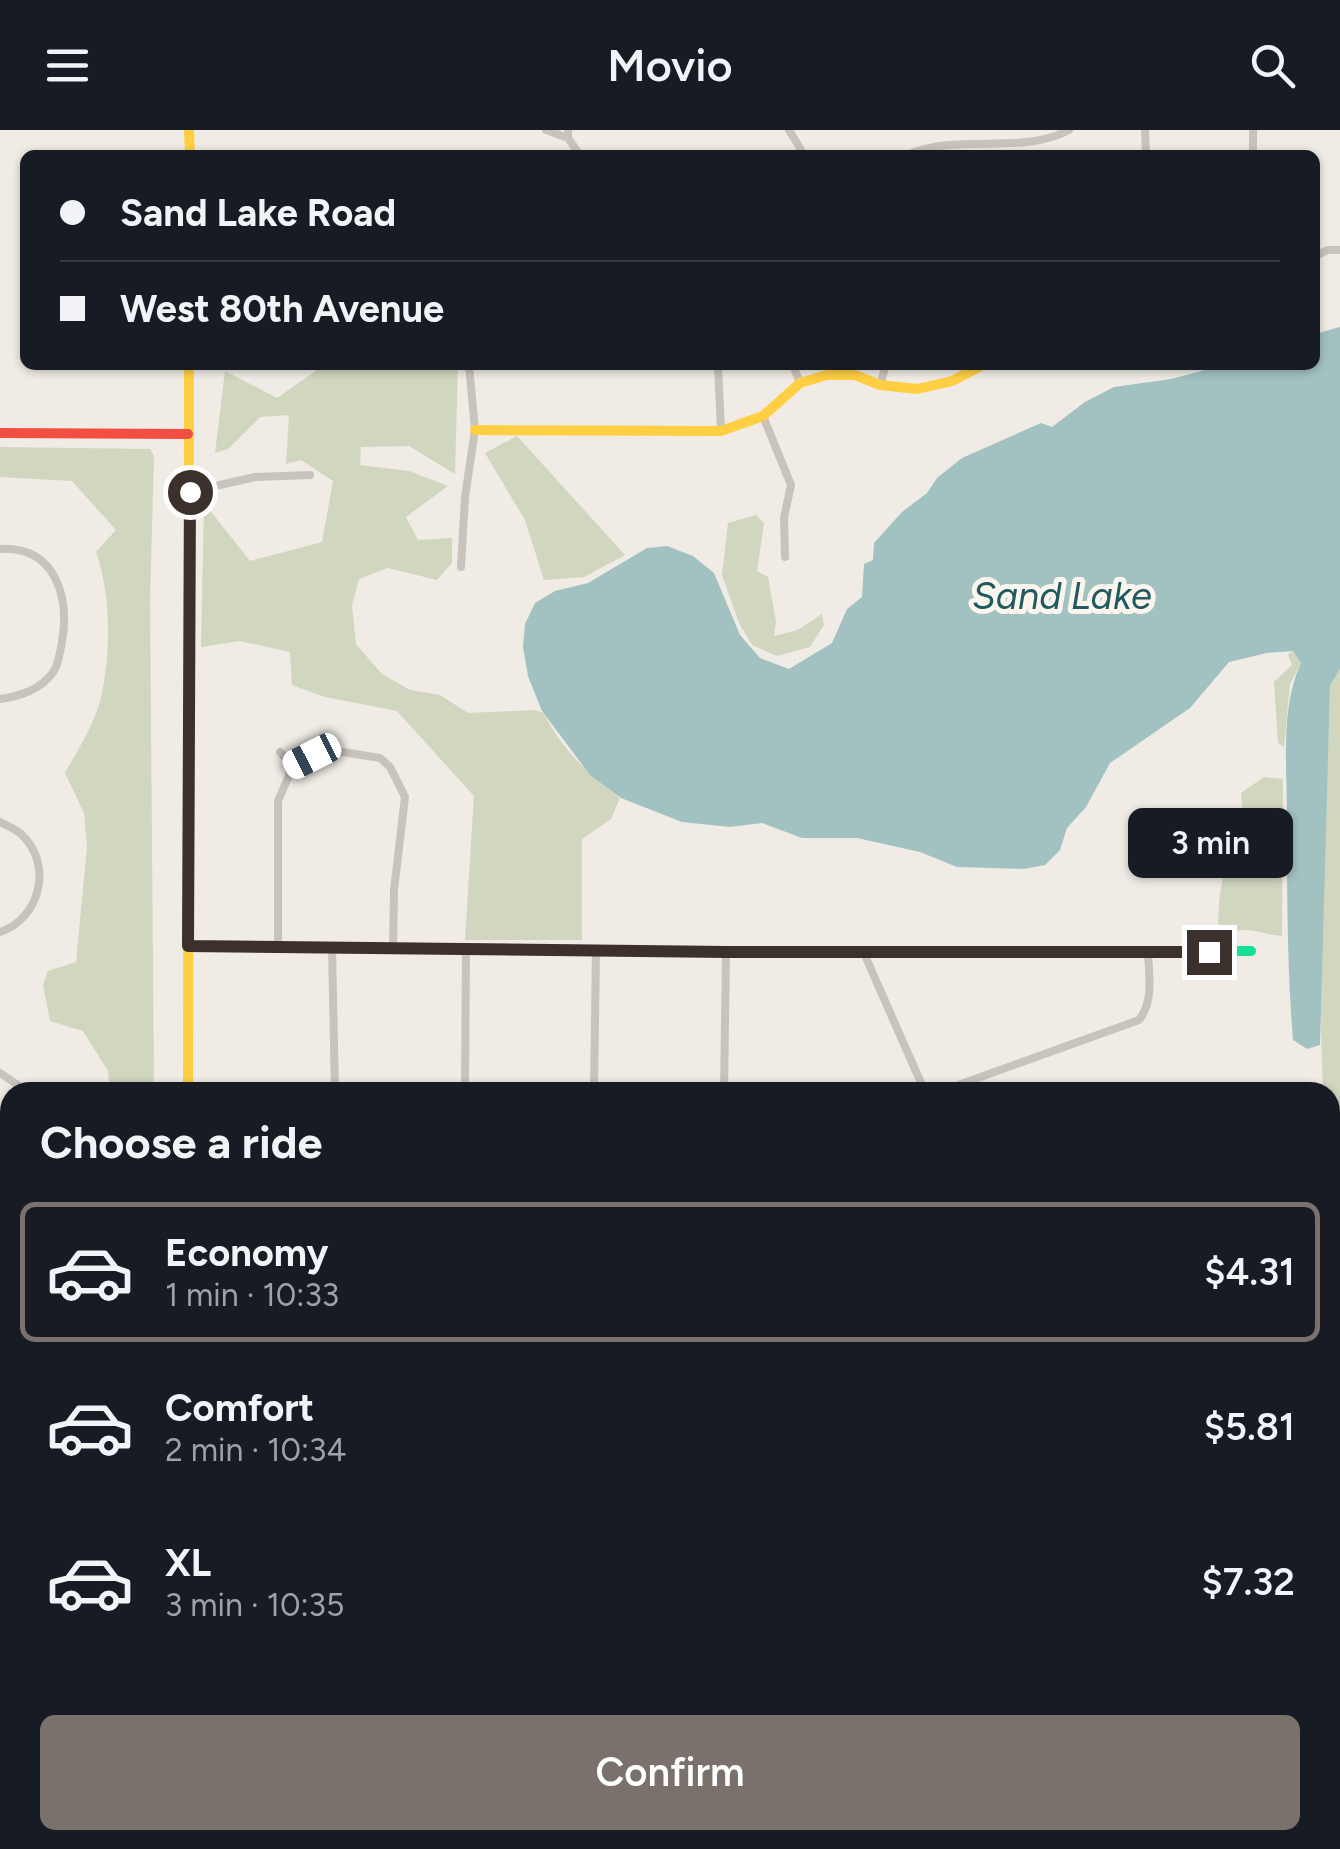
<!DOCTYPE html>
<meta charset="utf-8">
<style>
body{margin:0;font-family:Figtree,sans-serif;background:#20242c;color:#f1f3f6;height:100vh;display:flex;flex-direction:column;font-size:38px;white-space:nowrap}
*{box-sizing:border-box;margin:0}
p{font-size:32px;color:#9ea1a6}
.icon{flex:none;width:55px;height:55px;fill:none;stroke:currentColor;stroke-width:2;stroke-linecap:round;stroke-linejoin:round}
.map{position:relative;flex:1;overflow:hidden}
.side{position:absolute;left:0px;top:952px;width:1340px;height:768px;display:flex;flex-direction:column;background:#171b24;border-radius:30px 30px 0 0;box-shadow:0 2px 8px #0004}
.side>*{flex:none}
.top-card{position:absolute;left:20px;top:20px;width:1300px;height:220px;border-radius:15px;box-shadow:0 2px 8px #0004;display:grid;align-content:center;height:220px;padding:0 40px;background:#171b24}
.end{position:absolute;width:45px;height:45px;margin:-22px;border:12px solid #3b302b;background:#fff;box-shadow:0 0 0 5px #fff}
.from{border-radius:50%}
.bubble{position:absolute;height:70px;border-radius:15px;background:#171b24;box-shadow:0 2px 8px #0004;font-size:32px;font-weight:600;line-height:70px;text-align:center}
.car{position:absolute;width:30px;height:60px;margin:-30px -15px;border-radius:12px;box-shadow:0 0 8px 2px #0007;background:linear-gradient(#fff 24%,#345 0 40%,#fff 0 76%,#345 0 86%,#fff 0)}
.top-card b{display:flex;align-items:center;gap:35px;height:95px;font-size:38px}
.top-card b+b{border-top:2px solid #363941}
.top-card i{width:25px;height:25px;background:#f1f3f6}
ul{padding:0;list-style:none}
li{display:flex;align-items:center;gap:30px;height:140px;margin:0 20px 15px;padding:0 20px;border:5px solid transparent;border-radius:15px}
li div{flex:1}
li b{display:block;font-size:38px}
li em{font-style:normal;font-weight:600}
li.current{border-color:#7a716c}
li>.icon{width:90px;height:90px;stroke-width:1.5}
h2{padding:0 40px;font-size:45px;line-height:120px}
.button{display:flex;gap:20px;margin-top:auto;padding:20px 40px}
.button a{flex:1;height:115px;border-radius:15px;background:#7a716c;color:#fff;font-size:40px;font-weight:600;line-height:115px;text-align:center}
header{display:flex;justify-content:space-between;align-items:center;height:130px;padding:0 40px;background:#171b24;font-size:45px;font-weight:600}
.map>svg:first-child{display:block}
.green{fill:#d1d6bf}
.water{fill:#a1c2c1}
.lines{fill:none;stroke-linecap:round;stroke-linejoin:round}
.street{stroke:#c9c3be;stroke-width:8}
.fast{stroke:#16e098;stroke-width:10}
.slow{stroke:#ffcf43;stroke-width:10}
.jam{stroke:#f24e42;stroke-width:10}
.route{stroke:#3b302b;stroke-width:12}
.labels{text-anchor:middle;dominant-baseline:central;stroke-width:10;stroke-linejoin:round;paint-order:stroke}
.water-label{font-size:38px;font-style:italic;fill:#1f5a5e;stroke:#fbf5ee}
</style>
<header><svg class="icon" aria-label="menu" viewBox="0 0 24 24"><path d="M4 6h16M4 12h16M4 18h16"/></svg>Movio<svg class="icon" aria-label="search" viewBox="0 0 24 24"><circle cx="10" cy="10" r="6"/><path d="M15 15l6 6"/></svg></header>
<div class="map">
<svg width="1340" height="1719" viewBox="0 0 1340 1719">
<rect width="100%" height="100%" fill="#f0ebe5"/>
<!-- green -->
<g class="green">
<path d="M324,235h134l-3,109 -46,-28 -48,1 -1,18 49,6 39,15 -42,31 12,23 34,-2v25l-15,17 -49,-12 -29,11 -7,26 4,39 26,30 28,16 30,5 28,18 66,-3 10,3c16,35 45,61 76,85l-9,21 -29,20v101h-117l9,-144 -77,-85 -72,-14 -33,-12 -2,-33 -50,-11 -39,6 3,-144 46,58 72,-19 11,-61 -32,-21 -15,4 3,-49 -29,2 -32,32 -13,4 10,-82 52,27z"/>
<path d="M517,306l108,119 -41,22 -40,3 -19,-60 -40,-67z"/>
<path d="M0,317l150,2 4,7 -4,144 4,492h-44l-2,-21 -25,-40 -33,-10 -7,-36 5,-14 28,-9 11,-115 -3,-34 -19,-40c14,-25 31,-51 37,-80 9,-45 9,-98 -6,-141l20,-22 -44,-49 -72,-4z"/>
<path d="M756,385l8,8 -7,48 11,6 8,44 -2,15 24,-6 24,-16 2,11 -14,22 -33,9 -25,-11 -13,-22 -17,-48 6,-52z"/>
<path d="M1293,521l8,12 -11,21 -6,63 -6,-4 -4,-61 18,-17 -4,-10z"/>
<path d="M1340,539v728l-10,-5v-300h-7l-3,-93 10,-313z"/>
<path d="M1264,647l19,2 -1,157c-20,-1 -38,-13 -55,0l-9,-1c1,-38 1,-70 27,-100l-4,-42z"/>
<path d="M1340,1336v114l-1,9h-9v-112z"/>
</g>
<!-- water -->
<path class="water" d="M1340,197v342l-10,17 -10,359 -13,4 -14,-9c-6,-75 -6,-149 -6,-224 0,-49 -7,-108 14,-153l-8,-12 -26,2 -38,9 -39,46 -80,55 -24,44 -19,21 -7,22 -15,15 -21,4 -67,-2 -37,-15 -63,-14h-55l-40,-15 -32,4 -48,-5 -61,-24 -31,-23 -48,-64 -14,-35 -5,-29 2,-23 10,-21 20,-12 33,-8 59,-35 20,-2 26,10 21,17 26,62 20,23 29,11 43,-26 15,-34 15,-12 2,-33 9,-4 1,-17 28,-31 25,-19 10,-15 25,-20 79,-35 11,4 33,-25 29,-15 57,-8 53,-14h91v-31z"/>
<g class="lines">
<!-- street -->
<g class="street">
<path d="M546,0l22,8"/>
<path d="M568,0v8l12,17"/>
<path d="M789,0l15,25"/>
<path d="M1145,0l1,25"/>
<path d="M907,25c52,-23 113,1 162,-25"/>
<path d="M1253,25v-25"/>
<path d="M1315,126l13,-6h12"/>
<path d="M718,235l3,66"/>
<path d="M793,235l7,18"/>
<path d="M880,255l6,-20"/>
<path d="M763,286l28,69 -7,33 1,39"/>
<path d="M189,362l66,-15 55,-2"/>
<path d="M0,419c55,-3 70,47 62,93 -2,9 -3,21 -8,29 -13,19 -34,25 -54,28"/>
<path d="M461,437l4,-70 10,-67 -6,-65"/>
<path d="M280,622l13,14"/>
<path d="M0,692c7,4 16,7 21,12 33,30 19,85 -21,98"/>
<path d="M278,817v-146l15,-35 19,-9 24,-6 44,7 10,9 15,30 -11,93 -1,58"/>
<path d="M332,817l3,145"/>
<path d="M863,821l62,141"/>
<path d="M0,943l21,14 3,5"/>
<path d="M465,962l1,-143"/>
<path d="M594,962l2,-142"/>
<path d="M724,962l2,-139"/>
<path d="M939,962l200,-72c15,-19 10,-45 9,-67"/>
<path d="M0,1049l10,-7"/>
<path d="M0,1210l10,2"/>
<path d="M0,1346l10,-8"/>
<path d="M0,1481l10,-1"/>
<path d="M0,1597l10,-1"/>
<path d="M1240,1710v9"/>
<path d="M0,1713l64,-1 1,7"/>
<path d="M818,1716l162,-1"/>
</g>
<!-- fast -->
<path class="fast" d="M802,823l449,-2"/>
<!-- slow -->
<g class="slow">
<path d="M189,0l1,25"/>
<path d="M475,300l246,1 42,-15 37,-33 27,-8h28l25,10 37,4 35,-8 31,-16"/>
<path d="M188,962l1,-727"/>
<path d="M188,1710v9"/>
</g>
<!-- jam -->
<g class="jam">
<path d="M0,303l188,1"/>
<path d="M188,816l614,7"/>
</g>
</g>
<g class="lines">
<!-- route -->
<path class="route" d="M190,362l-2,454 538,6h483"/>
</g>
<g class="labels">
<!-- water labels -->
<g class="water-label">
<text x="1062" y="466">Sand Lake</text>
</g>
</g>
</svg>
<i class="end from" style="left:190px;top:362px"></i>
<i class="end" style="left:1209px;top:822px"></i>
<div class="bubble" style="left:1128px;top:678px;width:165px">3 min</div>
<i class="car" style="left:312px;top:626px;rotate:243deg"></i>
<div class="top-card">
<b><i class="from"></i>Sand Lake Road</b>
<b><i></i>West 80th Avenue</b>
</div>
<section class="side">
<h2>Choose a ride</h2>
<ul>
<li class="current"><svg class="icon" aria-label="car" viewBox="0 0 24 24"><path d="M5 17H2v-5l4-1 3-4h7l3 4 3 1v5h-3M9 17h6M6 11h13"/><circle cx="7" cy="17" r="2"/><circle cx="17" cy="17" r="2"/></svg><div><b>Economy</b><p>1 min · 10:33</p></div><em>$4.31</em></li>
<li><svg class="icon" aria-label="car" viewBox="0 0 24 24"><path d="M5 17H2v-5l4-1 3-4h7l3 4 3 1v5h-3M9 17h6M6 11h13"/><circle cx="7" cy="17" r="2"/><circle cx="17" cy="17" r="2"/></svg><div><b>Comfort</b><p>2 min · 10:34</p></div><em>$5.81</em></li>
<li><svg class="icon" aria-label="car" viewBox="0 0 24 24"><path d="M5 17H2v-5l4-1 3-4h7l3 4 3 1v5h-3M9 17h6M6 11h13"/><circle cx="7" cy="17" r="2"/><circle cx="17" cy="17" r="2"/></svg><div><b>XL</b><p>3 min · 10:35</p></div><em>$7.32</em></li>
</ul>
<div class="button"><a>Confirm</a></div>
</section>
</div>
